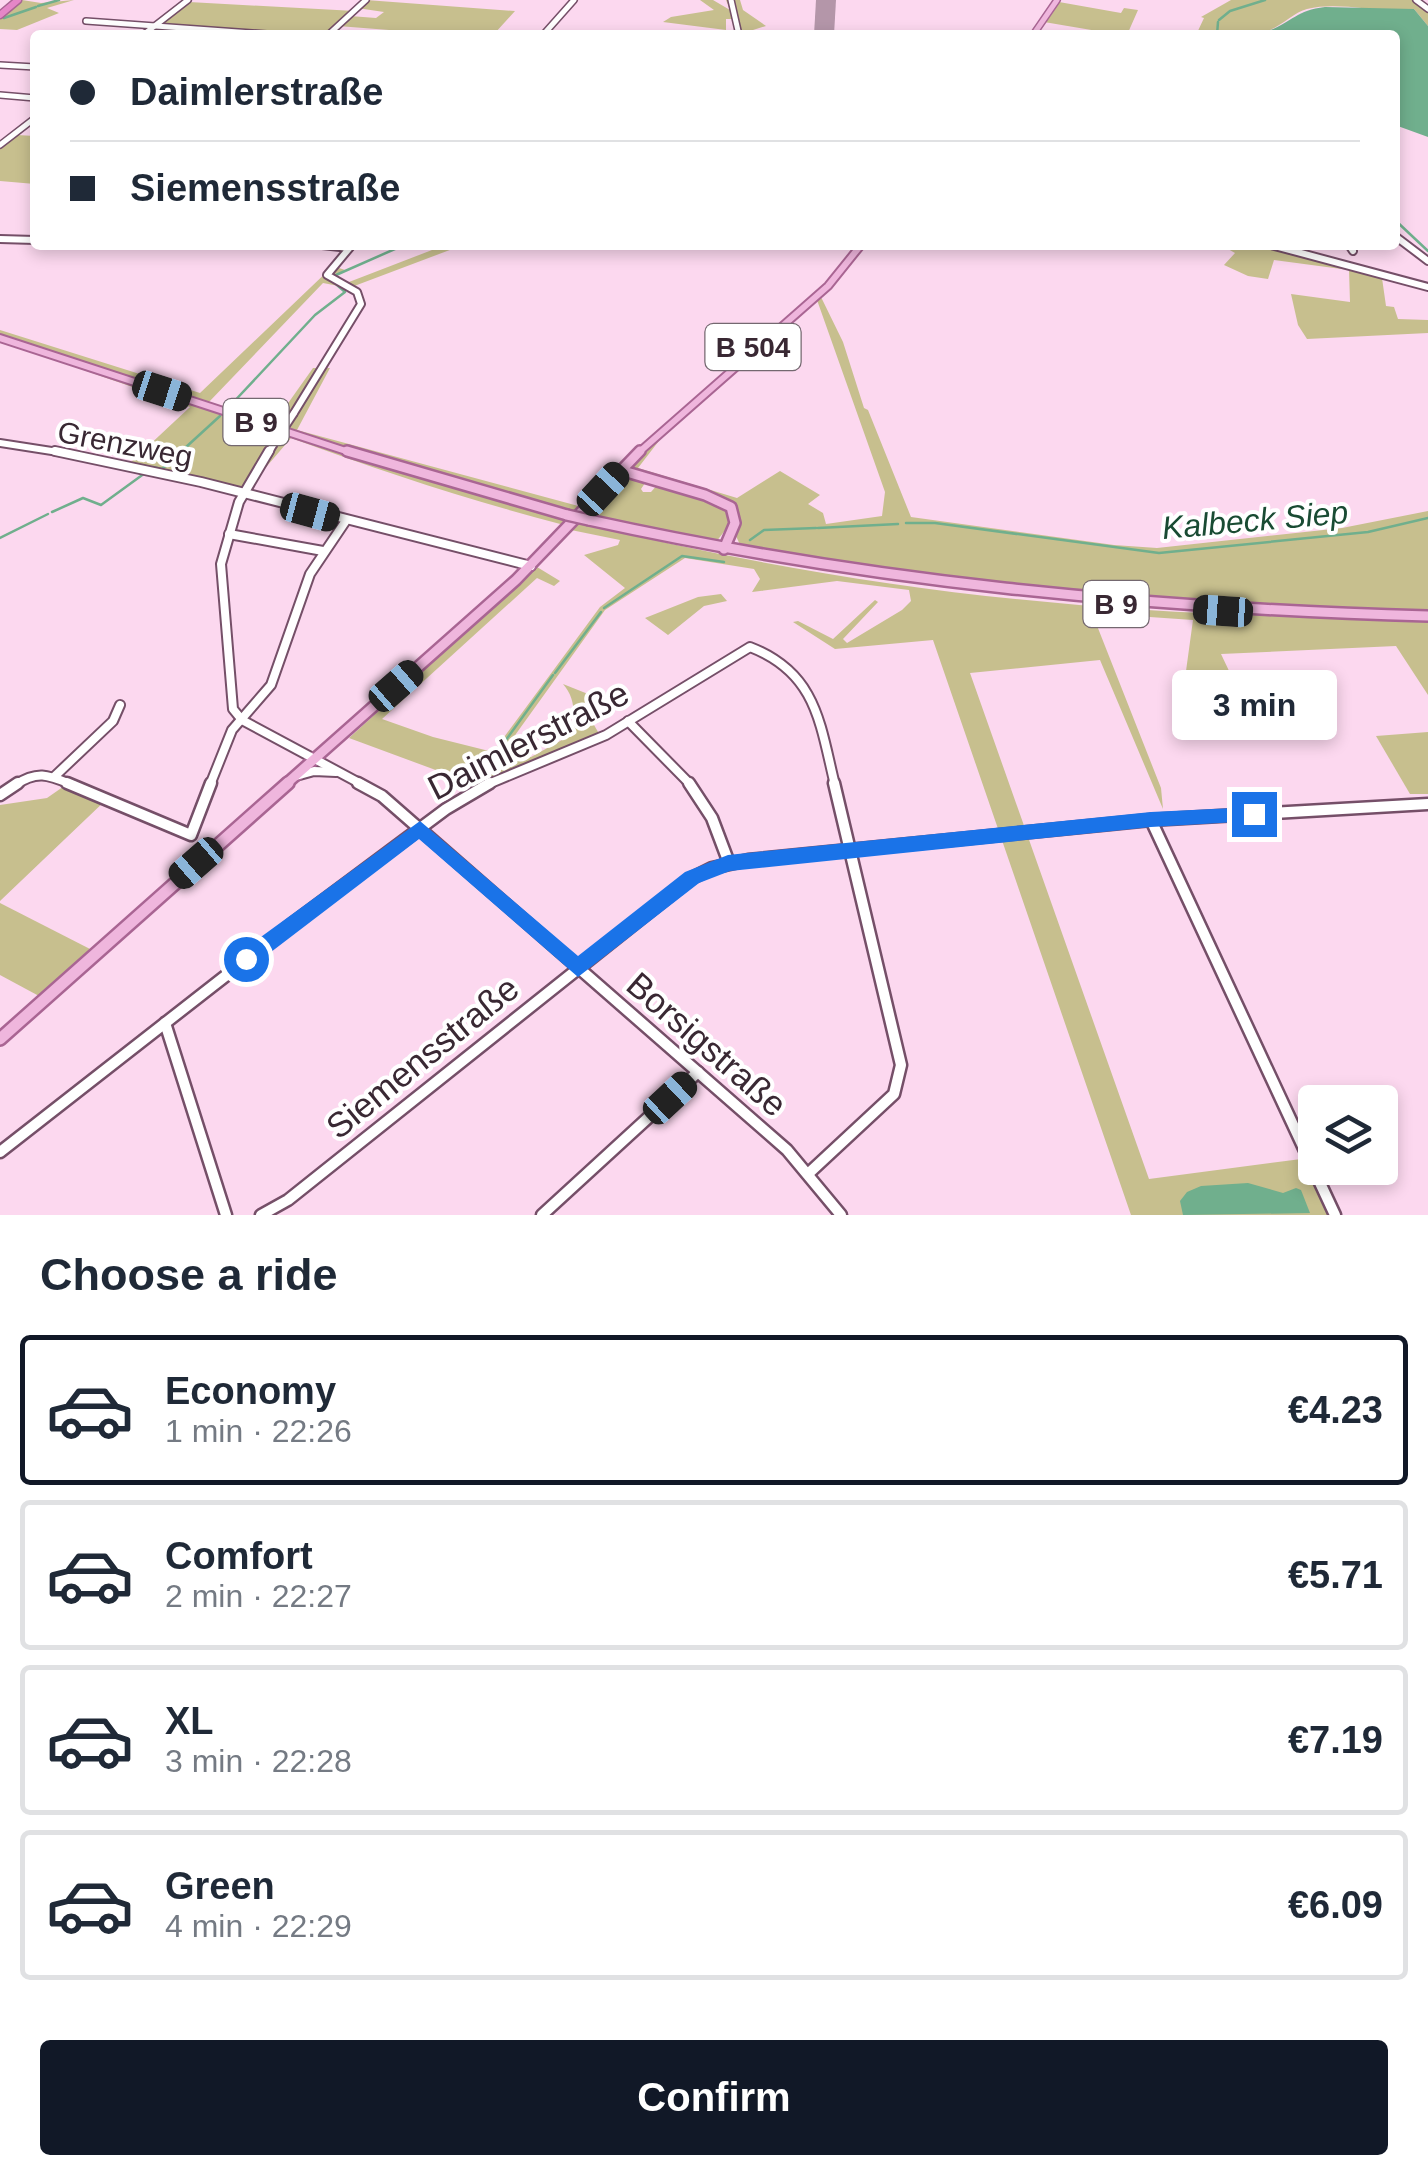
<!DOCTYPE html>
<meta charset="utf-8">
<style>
body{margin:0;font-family:Arial,sans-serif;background:#f2f2f3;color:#1f2937;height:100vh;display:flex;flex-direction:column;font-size:38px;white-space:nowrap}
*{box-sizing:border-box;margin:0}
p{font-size:32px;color:#747a83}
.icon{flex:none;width:55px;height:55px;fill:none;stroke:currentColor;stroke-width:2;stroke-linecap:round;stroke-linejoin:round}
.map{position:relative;height:1215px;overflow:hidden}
.details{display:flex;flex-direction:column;background:#fff;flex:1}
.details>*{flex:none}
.banner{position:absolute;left:30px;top:30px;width:1370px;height:220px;border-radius:10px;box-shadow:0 5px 15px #0003;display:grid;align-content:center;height:220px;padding:0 40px;background:#fff}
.tools{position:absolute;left:1298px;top:1085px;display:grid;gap:20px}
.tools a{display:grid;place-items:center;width:100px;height:100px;border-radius:10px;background:#fff;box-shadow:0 5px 15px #0003;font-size:50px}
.end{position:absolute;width:45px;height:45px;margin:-22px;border:12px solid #1a73e8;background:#fff;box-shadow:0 0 0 5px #fff}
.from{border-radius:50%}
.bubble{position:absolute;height:70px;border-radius:10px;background:#fff;box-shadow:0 5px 15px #0003;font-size:32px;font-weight:800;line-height:70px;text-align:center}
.car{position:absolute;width:30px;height:60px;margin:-30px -15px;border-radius:12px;box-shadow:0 0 8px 2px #0007;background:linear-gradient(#222 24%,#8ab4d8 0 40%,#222 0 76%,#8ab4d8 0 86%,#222 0)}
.banner b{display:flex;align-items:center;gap:35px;height:95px;font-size:38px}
.banner b+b{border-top:2px solid #e0e1e3}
.banner i{width:25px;height:25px;background:#1f2937}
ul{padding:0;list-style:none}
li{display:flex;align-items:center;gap:30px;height:150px;margin:0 20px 15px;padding:0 20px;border:5px solid #e0e1e3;border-radius:10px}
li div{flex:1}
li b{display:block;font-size:38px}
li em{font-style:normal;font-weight:800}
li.on{border-color:#111827}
li>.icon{width:90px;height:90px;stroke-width:1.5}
h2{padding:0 40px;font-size:45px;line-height:120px}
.primary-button{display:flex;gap:20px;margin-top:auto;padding:20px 40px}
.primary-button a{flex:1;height:115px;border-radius:10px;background:#111827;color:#fff;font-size:40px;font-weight:800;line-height:115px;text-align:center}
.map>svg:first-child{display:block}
.green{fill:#c7bf8e}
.water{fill:#70af8d}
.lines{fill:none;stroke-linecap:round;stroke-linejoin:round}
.stream{stroke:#70af8d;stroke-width:2.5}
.runway{fill:#b496a9;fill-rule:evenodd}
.minor-far3-casing{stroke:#754f68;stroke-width:8}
.minor-far2-casing{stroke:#754f68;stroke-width:10}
.minor-far1-casing{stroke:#754f68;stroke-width:12}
.minor-casing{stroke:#754f68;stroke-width:15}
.major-far3-casing{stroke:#a96593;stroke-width:8}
.major-far2-casing{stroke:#a96593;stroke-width:10}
.major-far1-casing{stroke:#a96593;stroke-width:14}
.major-casing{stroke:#a96593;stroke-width:16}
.highway-casing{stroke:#a96593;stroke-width:9}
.minor-far3{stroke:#fff;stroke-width:5}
.minor-far2{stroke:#fff;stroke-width:6}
.minor-far1{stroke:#fff;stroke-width:8}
.minor{stroke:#fff;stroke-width:10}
.major-far3{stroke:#efb6dd;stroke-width:5}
.major-far2{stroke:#efb6dd;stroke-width:6}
.major-far1{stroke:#efb6dd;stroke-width:9}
.major{stroke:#efb6dd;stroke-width:11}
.highway{stroke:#e586c7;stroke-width:6}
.minor-bridge-casing{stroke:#754f68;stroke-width:10;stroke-linecap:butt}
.major-bridge-casing{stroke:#a96593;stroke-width:14;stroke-linecap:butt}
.minor-bridge{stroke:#fff;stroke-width:6}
.major-bridge{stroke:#efb6dd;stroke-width:9}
.route{fill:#1a73e8}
.labels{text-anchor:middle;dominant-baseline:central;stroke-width:8;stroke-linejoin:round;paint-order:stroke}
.shield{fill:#fff;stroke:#746870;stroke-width:2.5}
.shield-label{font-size:28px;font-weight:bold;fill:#392833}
.street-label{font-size:30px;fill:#392833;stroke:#fff}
.water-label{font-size:32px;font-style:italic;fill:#194b33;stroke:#fff}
.near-street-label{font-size:35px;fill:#392833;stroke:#fff}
</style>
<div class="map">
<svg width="1428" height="1215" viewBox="0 0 1428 1215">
<rect width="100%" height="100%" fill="#fcd8ef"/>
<!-- green -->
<g class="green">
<path d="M22,0l19,3 33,-3 -27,8 12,5 -42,17 -17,-1v-11z"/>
<path d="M366,0l149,11 -20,22 12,2h-122l4,-5 -51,-4 -10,9h-182l43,-33 166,9 -5,5 26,2 8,-6 -27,-4z"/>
<path d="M700,0h13l17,10 -4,-10h14l3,10 23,16 -13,4v5h-14l-4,-16h-9v11l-63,-8 8,-5 43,-7z"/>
<path d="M1231,0h183l14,11v15l-14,-17c-35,5 -73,-8 -107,0 -13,3 -26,18 -42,23l1,3h-70l8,-17 -3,-1z"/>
<path d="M1059,2l62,11 3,-5 14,2 -11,25h-6l-77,-13z"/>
<path d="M17,135l18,1v48l-35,-3v-33z"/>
<path d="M445,245h18l-114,43 -26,-5 -115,120 -208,-66v-7l200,63 133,-127 12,4 -8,4v5l12,3z"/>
<path d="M1221,245h40l121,33 4,28 8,1 4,12 30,1v13l-121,6 -9,-14 -7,-31 59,8 -1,-32 -75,-10 -6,19 -20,-3 -24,-11 11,-12z"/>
<path d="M821,297l22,45 21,66 4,2 43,107 203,28 43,3 185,-20 86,-17v102l-343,-14 -344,-52 -5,-11 3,-23 -7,-10 -102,-34 35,-36 -27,35 99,30 43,-27 40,24 -12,9 15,9 3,11 56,-8 3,-24 -68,-192z"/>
<path d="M0,341l570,179 -6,5c-95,-25 -181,-53 -273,-87l-48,56 -114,-30 61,-57z"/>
<path d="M313,368h17l-33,62 285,77 -5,6 -172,-46 -131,-44z"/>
<path d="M632,478l15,2 -6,9 2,3h8l7,-8 69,25 3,15 -14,18 -134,-28 29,-28z"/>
<path d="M578,522c165,41 332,69 501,83 116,10 233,12 349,15v75l-32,-49 -175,8 28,59 -45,2 -18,-44 7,-51 -101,-7 69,175 2,21 -63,-149 -130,13 179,506 160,-21 26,57h-204l-198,-575 -98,9 -42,-27 5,-1 35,18 42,-39 3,2 -35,37 4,4 55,-33 9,-9 -2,-11 -72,-9 -85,11 8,-13 -6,-10 -69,-11 -80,52 -102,142 28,5 40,-22c4,-19 5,-36 -8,-51l25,10 -1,19 14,24 -129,56 -31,-21 -92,-34 188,-171 23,14 -6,5 -17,-8 -155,141 51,18 60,15 107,-145 25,-19 -41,-33 34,-10 2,-5 -49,-10z"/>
<path d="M721,594l6,7 -23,5 -36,29 -23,-17 53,-21z"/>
<path d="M1428,732v62h-18l-34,-58z"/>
<path d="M70,782l38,16 -108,103v-96l47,-7z"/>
<path d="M0,903l92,47 -53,46 -39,-21z"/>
</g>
<!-- water -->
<g class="water">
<path d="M1325,7l89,2 14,17v111l-33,-12v-90h-129l-1,-3c26,-8 30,-22 60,-25z"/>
<path d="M1248,1183l35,10 13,-5 5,2 9,23 -127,2 -3,-14 7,-9 14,-6z"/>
</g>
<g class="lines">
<!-- stream -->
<g class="stream">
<path d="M38,6l21,-6"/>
<path d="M4,18l32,-11"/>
<path d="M1219,20l11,-9 35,-11"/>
<path d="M1217,35l1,-13"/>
<path d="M1395,145v7"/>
<path d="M1395,220l33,31"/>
<path d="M336,275l68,-30"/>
<path d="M228,408l87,-93 30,-23 -8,-7"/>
<path d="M153,467l9,2 58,-53"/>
<path d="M52,512l31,-14 18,7 44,-32"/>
<path d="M906,523h29l224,30 209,-21 60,-14"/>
<path d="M818,528l80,-4"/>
<path d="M0,538l48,-24"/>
<path d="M750,540l14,-10 52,-2"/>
<path d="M604,608l78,-52 42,6"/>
<path d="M555,673l46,-61"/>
<path d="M474,784l79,-109"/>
</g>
<!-- runway -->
<path class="runway" d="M816,0h20l-2,35h-20z"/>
<defs>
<g id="minor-far3">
<path d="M731,0l8,35"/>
<path d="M1416,0l12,9"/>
<path d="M86,21l194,14"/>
<path d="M143,35l45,-35"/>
<path d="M328,35l38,-35"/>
<path d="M543,35l31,-35"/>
<path d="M0,65l35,2"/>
<path d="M0,95l35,3"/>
<path d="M0,145l35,-27"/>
</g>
<g id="minor-far2">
<path d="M1395,236l33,25"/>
<path d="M0,239l35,1"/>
<path d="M322,245l27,3"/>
<path d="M1271,245l157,42"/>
<path d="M1349,245l4,6"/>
<path d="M294,413l67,-109 -4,-12 -30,-17 25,-30"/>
<path d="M0,443l71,11"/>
<path d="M268,454l5,-9"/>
</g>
<g id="minor-far1">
<path d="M55,451l146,31 330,84"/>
<path d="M269,451l-30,51 -18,62 12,145 9,11 121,65"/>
<path d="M229,534l94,17"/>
<path d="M628,721l63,64"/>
<path d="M55,776l58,-55 7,-16"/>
<path d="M296,776l18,-5 22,1"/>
<path d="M15,785c23,-15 33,-10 58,0"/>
<path d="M210,785l22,-55 39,-45 39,-111 35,-52"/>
<path d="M486,785l120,-50 144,-88c67,26 70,77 85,138"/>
</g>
<g id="minor">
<path d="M67,783l124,52 20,-52"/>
<path d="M358,783l24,13 405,354 54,65"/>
<path d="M689,783l23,35 17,45"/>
<path d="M0,795l18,-12"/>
<path d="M1151,820l184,395"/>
<path d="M165,1023l61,192"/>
<path d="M0,1152l292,-228 154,-115 44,-26"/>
<path d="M809,1173l85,-79 7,-29 -67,-282"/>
<path d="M261,1215l27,-15 404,-322 20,-10 36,-8 403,-40 277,-16"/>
<path d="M542,1215l156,-143"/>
</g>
<path id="major-far3" d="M1033,35l24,-35"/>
<g id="major-far2">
<path d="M0,338l355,116"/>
<path d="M637,454l191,-168 33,-41"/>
</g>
<g id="major-far1">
<path d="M347,451l220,64"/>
<path d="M620,470l85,25 26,12 4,16 -11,26"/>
<path d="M589,520c282,62 551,88 839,96"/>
<path d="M285,785l231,-205 124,-129"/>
</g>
<path id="major" d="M0,1039l288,-256"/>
<path id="highway" d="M0,15l18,-15"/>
</defs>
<!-- minor-far3 casing -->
<use href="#minor-far3" class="minor-far3-casing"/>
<!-- minor-far2 casing -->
<use href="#minor-far2" class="minor-far2-casing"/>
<!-- minor-far1 casing -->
<use href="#minor-far1" class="minor-far1-casing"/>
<!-- minor casing -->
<use href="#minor" class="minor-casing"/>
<!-- major-far3 casing -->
<use href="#major-far3" class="major-far3-casing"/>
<!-- major-far2 casing -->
<use href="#major-far2" class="major-far2-casing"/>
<!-- major-far1 casing -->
<use href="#major-far1" class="major-far1-casing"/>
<!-- major casing -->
<use href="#major" class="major-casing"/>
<!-- highway casing -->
<use href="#highway" class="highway-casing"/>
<!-- minor-far3 -->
<use href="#minor-far3" class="minor-far3"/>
<!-- minor-far2 -->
<use href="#minor-far2" class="minor-far2"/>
<!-- minor-far1 -->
<use href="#minor-far1" class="minor-far1"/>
<!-- minor -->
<use href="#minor" class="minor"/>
<!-- major-far3 -->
<use href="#major-far3" class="major-far3"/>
<!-- major-far2 -->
<use href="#major-far2" class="major-far2"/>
<!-- major-far1 -->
<use href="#major-far1" class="major-far1"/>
<!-- major -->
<use href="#major" class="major"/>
<!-- highway -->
<use href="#highway" class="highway"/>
<defs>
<path id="minor-bridge" d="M273,445l21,-32"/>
<path id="major-bridge" d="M567,515l22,5"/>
</defs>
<!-- minor-bridge casing -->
<use href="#minor-bridge" class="minor-bridge-casing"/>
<!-- major-bridge casing -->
<use href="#major-bridge" class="major-bridge-casing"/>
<!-- minor-bridge -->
<use href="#minor-bridge" class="minor-bridge"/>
<!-- major-bridge -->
<use href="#major-bridge" class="major-bridge"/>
</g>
<!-- route -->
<path class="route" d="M1254,807l10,7 -10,7 -103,6 -421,44 -31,12 -121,94 -159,-138 -165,126 -8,3 -10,-9 3,-6 181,-132 158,135 107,-84 43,-17 423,-43z"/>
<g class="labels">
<!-- shield labels -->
<g class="shield">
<rect x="705.5" y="324" width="95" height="46" rx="8"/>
<rect x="223.5" y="399" width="65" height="46" rx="8"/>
<rect x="1083.5" y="581" width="65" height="46" rx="8"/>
</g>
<g class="shield-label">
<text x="753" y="347">B 504</text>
<text x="256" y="422">B 9</text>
<text x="1116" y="604">B 9</text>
</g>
<!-- street labels -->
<g class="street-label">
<text transform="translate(125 444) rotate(11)">Grenzweg</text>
</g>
<!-- water labels -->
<g class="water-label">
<text transform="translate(1255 520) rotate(-5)">Kalbeck Siep</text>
</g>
<!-- near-street labels -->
<g class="near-street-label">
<text transform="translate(528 740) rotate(-27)">Daimlerstraße</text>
<text transform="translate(707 1044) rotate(41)">Borsigstraße</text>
<text transform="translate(422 1057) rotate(-39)">Siemensstraße</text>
</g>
</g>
</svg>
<div class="tools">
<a><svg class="icon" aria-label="layers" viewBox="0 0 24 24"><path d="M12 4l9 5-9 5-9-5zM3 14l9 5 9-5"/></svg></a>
</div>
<i class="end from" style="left:246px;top:959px"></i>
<i class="end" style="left:1254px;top:814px"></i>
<div class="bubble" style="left:1172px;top:670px;width:165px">3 min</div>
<i class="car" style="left:162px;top:391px;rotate:108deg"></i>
<i class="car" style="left:603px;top:489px;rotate:43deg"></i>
<i class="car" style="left:310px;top:512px;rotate:105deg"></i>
<i class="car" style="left:1223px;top:611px;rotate:274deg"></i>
<i class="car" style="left:396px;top:686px;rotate:49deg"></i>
<i class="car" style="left:196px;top:863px;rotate:229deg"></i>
<i class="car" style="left:670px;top:1098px;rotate:47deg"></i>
<div class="banner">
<b><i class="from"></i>Daimlerstraße</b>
<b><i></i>Siemensstraße</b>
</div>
</div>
<section class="details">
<h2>Choose a ride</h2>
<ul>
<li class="on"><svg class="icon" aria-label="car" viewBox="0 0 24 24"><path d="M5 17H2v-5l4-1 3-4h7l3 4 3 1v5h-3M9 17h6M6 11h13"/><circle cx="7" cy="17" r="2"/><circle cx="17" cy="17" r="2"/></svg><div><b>Economy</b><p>1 min · 22:26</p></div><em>€4.23</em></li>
<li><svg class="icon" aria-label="car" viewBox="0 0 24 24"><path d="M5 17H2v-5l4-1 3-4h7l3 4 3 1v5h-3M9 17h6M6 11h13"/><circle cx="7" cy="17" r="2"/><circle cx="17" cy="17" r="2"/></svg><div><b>Comfort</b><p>2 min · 22:27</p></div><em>€5.71</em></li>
<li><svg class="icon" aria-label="car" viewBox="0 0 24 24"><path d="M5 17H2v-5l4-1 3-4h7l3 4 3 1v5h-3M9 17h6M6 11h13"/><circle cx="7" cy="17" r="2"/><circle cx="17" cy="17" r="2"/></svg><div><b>XL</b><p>3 min · 22:28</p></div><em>€7.19</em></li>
<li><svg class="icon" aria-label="car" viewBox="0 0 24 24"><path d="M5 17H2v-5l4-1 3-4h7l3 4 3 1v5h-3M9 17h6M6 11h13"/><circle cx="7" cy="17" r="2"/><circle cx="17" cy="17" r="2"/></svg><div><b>Green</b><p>4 min · 22:29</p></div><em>€6.09</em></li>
</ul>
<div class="primary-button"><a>Confirm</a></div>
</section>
